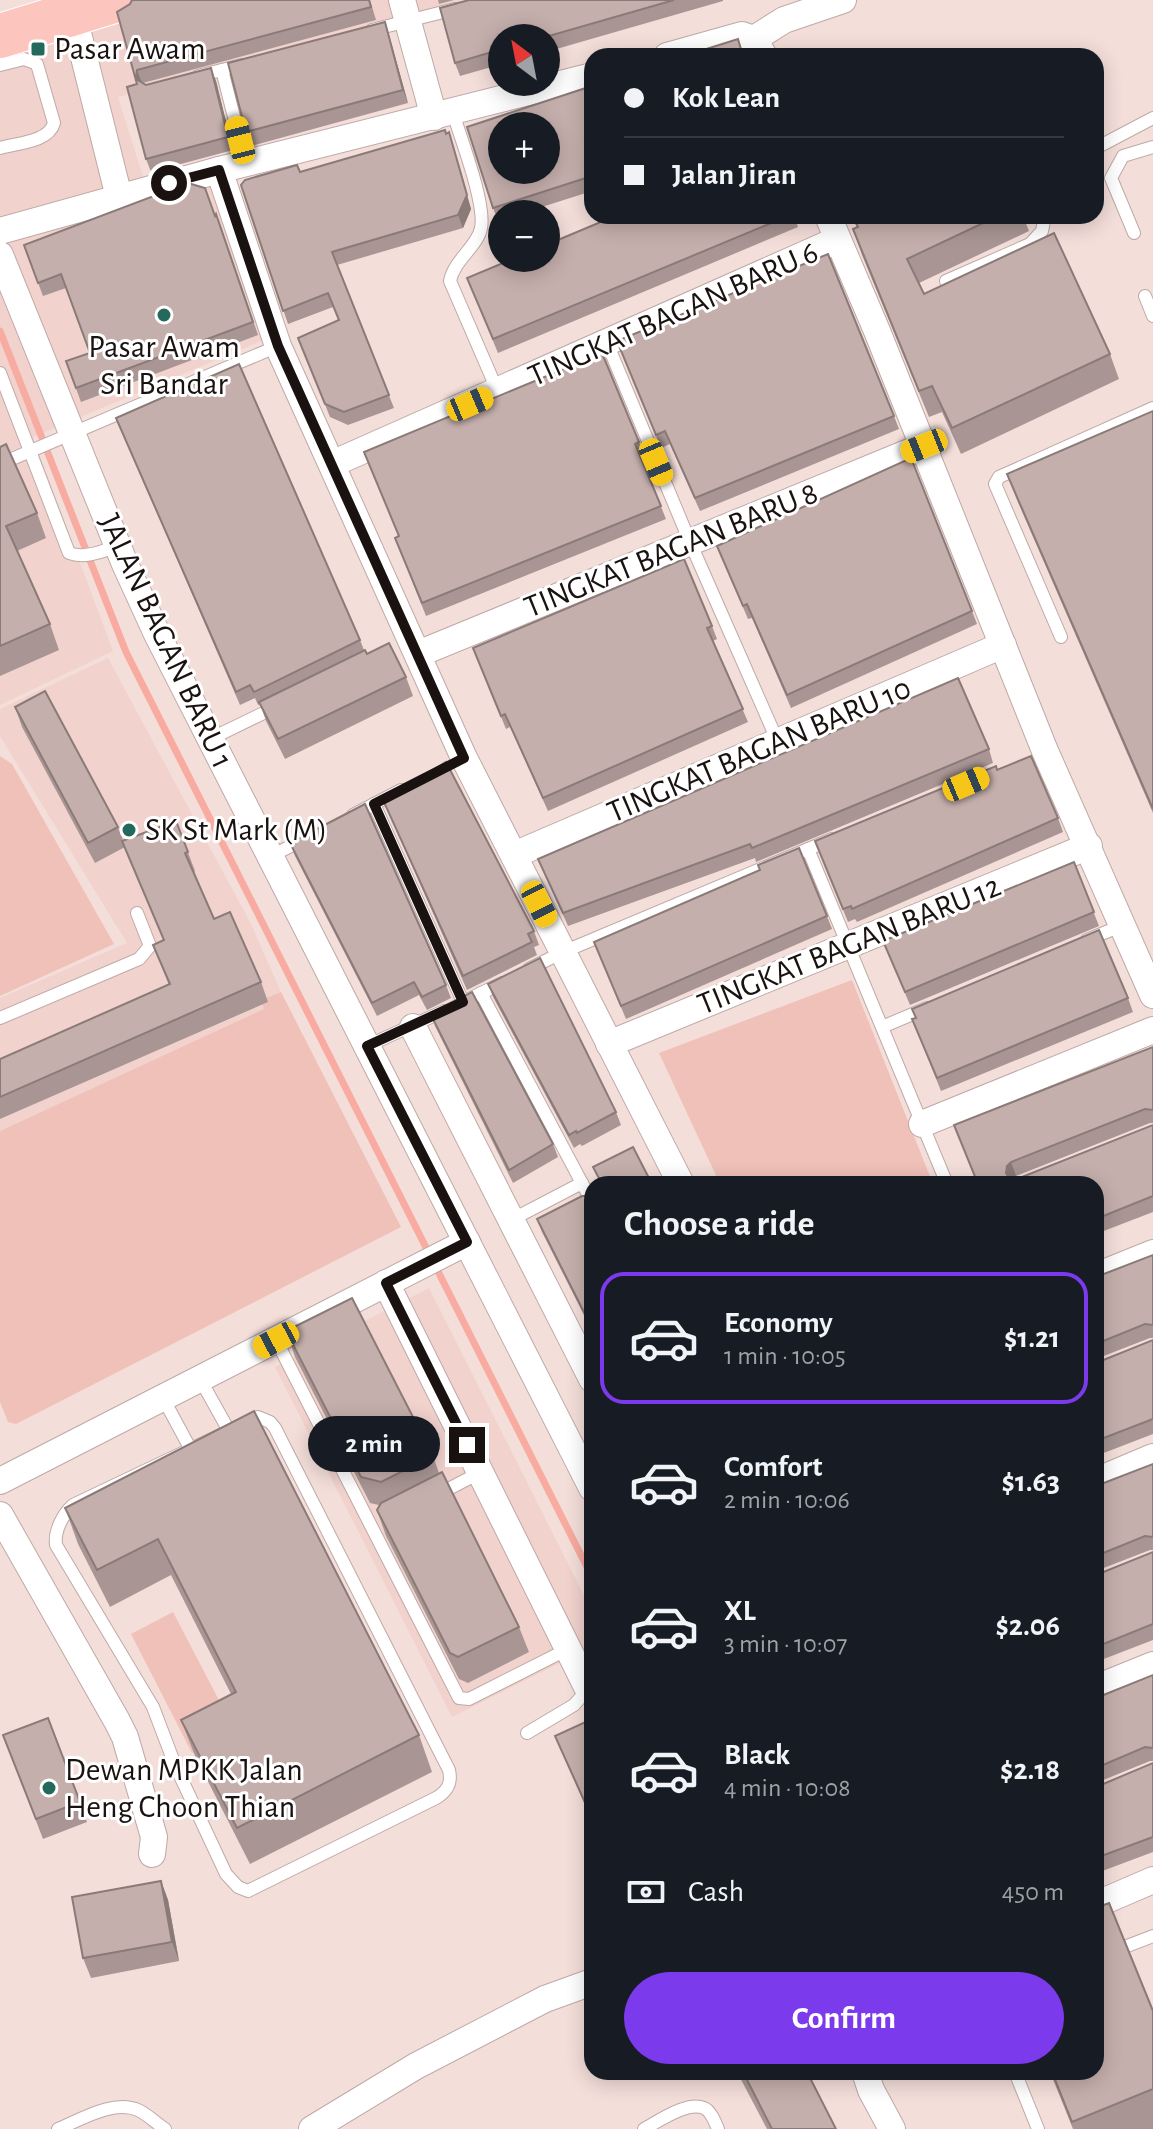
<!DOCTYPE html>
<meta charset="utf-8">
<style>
body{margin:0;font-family:"Alegreya Sans",sans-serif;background:#242831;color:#f1f3f6;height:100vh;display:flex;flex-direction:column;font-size:30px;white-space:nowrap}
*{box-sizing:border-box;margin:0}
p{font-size:26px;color:#9ea1a6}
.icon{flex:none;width:44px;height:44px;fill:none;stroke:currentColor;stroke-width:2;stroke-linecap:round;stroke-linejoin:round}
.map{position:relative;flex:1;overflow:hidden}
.sheet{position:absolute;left:584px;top:1176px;width:520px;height:904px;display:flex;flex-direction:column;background:#171b24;border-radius:24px;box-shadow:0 4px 20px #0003}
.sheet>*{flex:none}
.guide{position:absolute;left:584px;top:48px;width:520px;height:176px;border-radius:24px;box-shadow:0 4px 20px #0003;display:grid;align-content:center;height:176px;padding:0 40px;background:#171b24}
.needle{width:52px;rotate:328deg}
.tools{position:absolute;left:488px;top:24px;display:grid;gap:16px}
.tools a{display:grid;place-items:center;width:72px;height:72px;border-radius:50%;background:#171b24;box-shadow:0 4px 20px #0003;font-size:40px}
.end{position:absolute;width:36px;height:36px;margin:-18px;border:10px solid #191210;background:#fff;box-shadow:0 0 0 4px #fff}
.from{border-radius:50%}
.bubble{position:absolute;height:56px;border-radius:28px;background:#171b24;box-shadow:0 4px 20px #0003;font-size:26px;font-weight:700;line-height:56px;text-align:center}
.car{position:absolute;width:24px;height:48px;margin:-24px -12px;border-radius:10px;box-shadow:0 0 6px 2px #0007;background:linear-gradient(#f5c518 24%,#345 0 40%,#f5c518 0 76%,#345 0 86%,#f5c518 0)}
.guide b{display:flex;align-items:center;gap:28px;height:76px;font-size:30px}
.guide b+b{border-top:2px solid #363941}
.guide i{width:20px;height:20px;background:#f1f3f6}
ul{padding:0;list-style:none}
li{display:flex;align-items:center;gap:24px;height:132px;margin:0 16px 12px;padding:0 24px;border:4px solid transparent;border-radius:24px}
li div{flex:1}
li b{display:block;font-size:30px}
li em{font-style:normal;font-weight:700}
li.current{border-color:#7c3aed}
li>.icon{width:72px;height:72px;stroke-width:1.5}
h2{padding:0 40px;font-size:36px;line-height:96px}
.pay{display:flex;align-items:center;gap:20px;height:88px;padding:0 40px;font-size:30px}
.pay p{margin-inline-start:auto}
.primary-button{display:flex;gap:16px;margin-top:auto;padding:16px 40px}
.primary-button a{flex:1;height:92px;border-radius:48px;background:#7c3aed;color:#fff;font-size:32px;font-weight:700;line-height:92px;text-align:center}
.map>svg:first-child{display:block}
.built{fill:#f1d2cd}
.green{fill:#f0c1b9}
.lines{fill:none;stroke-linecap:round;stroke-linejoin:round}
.stream{stroke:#f8aba0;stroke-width:7}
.lane-casing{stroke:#bfa9a6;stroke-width:14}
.street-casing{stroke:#bfa9a6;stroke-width:28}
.highway-casing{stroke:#fff;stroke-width:46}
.lane{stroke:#fff;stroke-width:12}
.street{stroke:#fff;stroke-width:26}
.highway{stroke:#fcc5bd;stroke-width:44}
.wall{fill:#a99694}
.shaded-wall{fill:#8a7a78}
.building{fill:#c5afac;stroke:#8a7a78;stroke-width:2;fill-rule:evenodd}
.route{stroke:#191210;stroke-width:10}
.poi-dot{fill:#24695c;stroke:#fff;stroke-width:3}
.labels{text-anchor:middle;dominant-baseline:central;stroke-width:6;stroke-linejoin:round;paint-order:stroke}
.poi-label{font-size:32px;fill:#191210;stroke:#fff;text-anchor:start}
.street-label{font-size:32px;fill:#191210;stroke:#fff}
</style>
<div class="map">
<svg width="1153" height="2129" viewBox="0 0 1153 2129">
<rect width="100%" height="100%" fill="#f4deda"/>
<!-- built -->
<g class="built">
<path d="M173,0h333l-388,97 32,102 60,-16 56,156 -233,98 80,214 -113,54v-649z"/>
<path d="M108,658l143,266 30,68 -20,8 4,9 -265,122v-133l127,-55 -127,-207v-27z"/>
<path d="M429,1288l163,323v36l-140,70 -177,-350z"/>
</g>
<!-- green -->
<g class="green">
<path d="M0,756l12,8 102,180 -114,52z"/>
<path d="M852,980l81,204h-213l-61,-131z"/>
<path d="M281,992l120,235 -385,197 -8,-2 -8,-20v-271l264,-122 -3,-9z"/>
<path d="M173,1612l62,119 -43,22 -61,-119z"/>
</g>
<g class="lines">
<!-- stream -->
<path class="stream" d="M0,331l126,321 466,925"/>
<defs>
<g id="lane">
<path d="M372,30l83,-21"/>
<path d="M0,65l24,-6 13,5 17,59c-5,19 -37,20 -54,25"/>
<path d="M222,70l24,94"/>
<path d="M198,76l44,-11"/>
<path d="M453,113c8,26 33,91 28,115 -3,18 -27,32 -31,53l48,111"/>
<path d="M1096,148l57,-30"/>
<path d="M1134,233l-23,-55 12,-22 30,-9"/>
<path d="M946,281l84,-37 12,-13 3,-15"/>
<path d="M1145,296l8,20"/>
<path d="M607,343l83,199 88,200"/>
<path d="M0,373l69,180c16,6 34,-2 49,-7"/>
<path d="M0,464l278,-118"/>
<path d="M1061,637l-66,-153 4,-7 154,-69"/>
<path d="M210,739l66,-32"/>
<path d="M374,804l89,198"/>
<path d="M353,815l48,-25"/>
<path d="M808,849l139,335"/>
<path d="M271,856l34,-17"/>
<path d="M1087,940l36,-15"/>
<path d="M529,969l34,-17 269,-113"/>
<path d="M481,993l111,209"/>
<path d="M461,1003l41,-20"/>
<path d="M0,1018l139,-59 11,-13 -13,-33"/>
<path d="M882,1027l45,-19"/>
<path d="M367,1046l77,-35"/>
<path d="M511,1220l71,-37"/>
<path d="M276,1340l183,358 10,1 99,-50"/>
<path d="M200,1379l28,50"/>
<path d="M163,1398l27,50"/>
<path d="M258,1417l12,5 5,6 174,342c3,13 -1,21 -13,28l-188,93 -10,-4 -12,-13 -51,-109 -22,-58 -97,-162c-2,-14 7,-31 17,-40z"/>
<path d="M435,1496l46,-24"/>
<path d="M527,1733l47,-28 14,-16"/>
<path d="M1096,1958l57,-22"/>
<path d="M1015,2072l23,57"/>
<path d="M58,2129c22,-9 56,-30 80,-19 9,4 18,13 27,19"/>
<path d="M644,2129c15,-8 43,-28 60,-21 7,3 11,14 14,21"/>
</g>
<g id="street">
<path d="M402,0l32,117"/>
<path d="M73,13l46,184"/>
<path d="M754,39l30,-19 59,-20"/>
<path d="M667,56l75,-21 12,4 10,17"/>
<path d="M219,170l59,176 186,412 217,426"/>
<path d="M828,216l49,115 168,420 108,244"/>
<path d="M0,231l219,-61 373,-94"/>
<path d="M0,255l125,309 32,70 435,854"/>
<path d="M332,464l505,-224"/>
<path d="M418,654l506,-208"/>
<path d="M514,855l489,-210"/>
<path d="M413,1027l179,352"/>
<path d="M609,1044l480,-198"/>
<path d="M922,1124l231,-94"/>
<path d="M1096,1276l57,-23"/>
<path d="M386,1283l202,406 4,-3"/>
<path d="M0,1481l467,-239"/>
<path d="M1096,1481l57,-24"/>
<path d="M0,1515l117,206 8,16 29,100 -2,17"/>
<path d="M1096,1688l57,-23"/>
<path d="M1096,1902h6l51,-22"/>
<path d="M865,2072l6,18 21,39"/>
<path d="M312,2129l104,-63 129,-67 47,-17"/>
</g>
<path id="highway" d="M0,36l117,-36"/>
</defs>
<!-- lane casing -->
<use href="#lane" class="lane-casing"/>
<!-- street casing -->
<use href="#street" class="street-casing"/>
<!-- highway casing -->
<use href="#highway" class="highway-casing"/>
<!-- lane -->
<use href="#lane" class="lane"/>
<!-- street -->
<use href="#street" class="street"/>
<!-- highway -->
<use href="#highway" class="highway"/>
</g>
<!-- wall -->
<g class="wall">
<path d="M370,0l6,20 -233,63 3,2 70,-4 17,69 -82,22 -5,-13 -9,-75 -20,-72z"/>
<path d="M438,0h16l-15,4z"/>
<path d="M469,0h254v1l-177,51v-14h-44v26l-42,12 -5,-13z"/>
<path d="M385,22l23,81 -157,43 -5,-14z"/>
<path d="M592,86v105l-72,23h-18v6l-4,1 -5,-13z"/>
<path d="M449,132l22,77 -8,19 -126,37 57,143 -46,17 -18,-8 -32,-79 41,-18 -6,-13 -45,17 -47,-139 59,-13z"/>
<path d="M215,216l6,11 37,108 -177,67 -15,-41 24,-8 -24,-65 -23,8 -19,-51z"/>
<path d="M615,216h179l4,11 -300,126 -31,-75z"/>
<path d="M852,216h171l6,15 -110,52 5,11 186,60 9,25 -158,75 -19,-42 -13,5 -67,-162 -9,-26 4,-1z"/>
<path d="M617,341l277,75 5,13 -199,82 -30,-67 -9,4z"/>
<path d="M1153,411v402l-136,-313 -10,-26z"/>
<path d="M116,418l244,222 4,10 3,4 39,23 7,19 -128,63 -19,-38 -6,-17 -2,1 -3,-7 -15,7z"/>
<path d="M639,442l5,14 -3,1 25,62 -240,97 -31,-78z"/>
<path d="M0,447l37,66 9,25 -29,13 33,73 9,26 -59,26z"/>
<path d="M717,546l255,65 5,13 -186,84 -39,-90 -4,1z"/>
<path d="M712,626l5,13 -4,2 35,81 -200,89 -38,-84 -4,2 -33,-81z"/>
<path d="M15,707l103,120 5,13 53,-19 19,50 -1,1 20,47 47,63 7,20 -268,117v-60l169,-74 -16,-40 11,-4 -39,-94 -30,16 -73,-136z"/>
<path d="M989,749l4,14 -237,99 -1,-4 -187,68 -30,-67z"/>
<path d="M997,770l61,48 5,14 -206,90 -2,-3 -7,3 -33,-81z"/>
<path d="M383,800l151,131 5,14 -5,2 3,8 -70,35z"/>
<path d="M290,843l156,142 5,13 -24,12 -8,-15 -42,21 -82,-160z"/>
<path d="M1074,862l25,64 -189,79 -27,-64z"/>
<path d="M827,916l5,13 -206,90 -32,-77z"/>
<path d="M488,984l128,128 5,13 -39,21 -2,-2 -6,4 -81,-151z"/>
<path d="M1128,998l5,14 -192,79 -29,-72z"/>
<path d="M430,1013l123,131 5,13 -45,26 -78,-157z"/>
<path d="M1153,1047v76h-3l-134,53 -4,2 5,1 136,-54v87l-57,22v-50h-119z"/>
<path d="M592,1196v135l-50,-99 -5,-13z"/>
<path d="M1153,1255v83h-3l-54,21v-82z"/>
<path d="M286,1331l147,125 6,17 80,154 10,25 -61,31 -9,-4 -73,-143 -9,-26 2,-5 -9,-2 -75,-146z"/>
<path d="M1153,1340v94l-57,22v-93z"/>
<path d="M254,1411l165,324 13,37 -182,92 -55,-108 -14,-36 50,-26 -60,-119 -61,32 -32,-63 -13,-36z"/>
<path d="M1153,1464v86h-3l-54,21v-85z"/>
<path d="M1153,1552v88l-57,22v-87z"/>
<path d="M1153,1675v86h-3l-54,22v-85z"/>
<path d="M48,1718l39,104 -44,17 -40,-104z"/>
<path d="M592,1719v102l-37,-85z"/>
<path d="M1153,1763v89l-56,21 -1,-86z"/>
<path d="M161,1881l7,19 11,61 -88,17 -8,-20z"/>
<path d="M1153,2011v118h-80l-23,-57h46z"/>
<path d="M737,2072h70l29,57h-69z"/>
</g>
<!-- shaded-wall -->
<g class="shaded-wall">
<path d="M385,22l4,13 19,68 -5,-13z"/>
<path d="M211,68l5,13 17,69 -5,-13z"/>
<path d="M137,70l5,13 -6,-4z"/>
<path d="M449,132l22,77 -8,19 -5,-13z"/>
<path d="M1011,1162l5,14 -4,3 -1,5 -5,-11 1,-7z"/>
<path d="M161,1881l7,19 11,61 -7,-19z"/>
</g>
<!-- building -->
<g class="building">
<path d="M132,0h237l2,7 -234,63 -1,9 10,6 65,-17 17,69 -82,22 -19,-72 10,-3 -20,-72 13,-8z"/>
<path d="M469,0h205l-132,38h-40v11l-47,14 -15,-55z"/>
<path d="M385,22l18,68 -157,42 -18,-69z"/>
<path d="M738,39l5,17h-59z"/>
<path d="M592,86v90l-99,32 -26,-81zM502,126h44v44h-44z"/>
<path d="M445,130l1,4 3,-2 18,63 -9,20 -126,37 57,143 -45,17 -19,-8 -27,-66 41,-18 -11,-27 -45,18 -42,-126 4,-5 52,-15 3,7z"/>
<path d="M188,183l17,5 10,28 1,-2 37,108 -177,66 -10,-27 24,-8 -29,-79 -23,9 -14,-38z"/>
<path d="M615,216h173l-295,123 -26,-61 48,-20h31v-13z"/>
<path d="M853,216h145l-91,43 17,35 130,-61 56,121 -158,74 -20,-42 -13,5 -66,-162 5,-2z"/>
<path d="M828,254l66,162 -199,82 -30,-67 -9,4 -39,-94z"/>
<path d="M602,353l37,89 -4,2 26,62 -239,97 -27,-65 4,-2 -35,-84z"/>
<path d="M239,364l121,276 -106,52 -4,-7 -14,7 -120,-274z"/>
<path d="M1153,411v398l-146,-335z"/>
<path d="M6,444l31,69 -31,13 44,98 -50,22v-199z"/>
<path d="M911,458l61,153 -185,84 -40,-91 -4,2 -26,-60z"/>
<path d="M684,559l28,67 -5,2 36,81 -200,89 -38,-84 -4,2 -28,-68z"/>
<path d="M389,643l17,34 -128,62 -19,-37 106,-52 2,4z"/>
<path d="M958,678l31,71 -237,99 -2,-4 -187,69 -25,-54z"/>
<path d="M45,691l73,136 -30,16 -73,-136z"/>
<path d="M1031,756l27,62 -206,91 -1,-3 -8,3 -28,-68 181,-75 1,4z"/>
<path d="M446,762l88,169 -6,3 4,8 -69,34 -80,-176z"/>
<path d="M365,804l81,181 -24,12 -8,-15 -42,21 -82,-160z"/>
<path d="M176,821l12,31 -3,1 29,66 16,-7 31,70 -261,115v-38l170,-75 -17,-39 11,-5 -42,-99z"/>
<path d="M799,848l28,68 -206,90 -27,-64 166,-72 -2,-5z"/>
<path d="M1074,862l20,50 -189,80 -22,-51z"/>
<path d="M1099,930l29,68 -191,80 -25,-59 4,-1 -4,-9z"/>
<path d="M540,958l76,154 -39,21 -1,-2 -7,4 -81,-151z"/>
<path d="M472,992l81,152 -44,26 -79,-157z"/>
<path d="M1153,1047v63l-8,-1 -134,53 -4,4 -1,7 3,5 8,1 136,-54v71l-57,23v-35h-118l-24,-59z"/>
<path d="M633,1147l19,37h-50l-9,-17z"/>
<path d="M582,1196h10v132l-55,-109z"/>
<path d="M1153,1255v70l-8,-1 -49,20v-67z"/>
<path d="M352,1298l81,158 -52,26 -20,-5 -75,-146z"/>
<path d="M1153,1340v79l-57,22v-78z"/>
<path d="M254,1411l165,324 -182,93 -56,-108 55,-28 -78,-153 -61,31 -32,-62z"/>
<path d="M1153,1464v73l-8,-1 -49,20v-70z"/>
<path d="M442,1472l77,155 -61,30 -8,-4 -73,-143 4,-7z"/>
<path d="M1153,1552v72l-57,23v-72z"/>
<path d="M1153,1675v73l-8,-1 -49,21v-70z"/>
<path d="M48,1718l32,84 -44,17 -33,-84z"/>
<path d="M592,1719v99l-37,-82z"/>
<path d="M1153,1763v74l-57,21v-71z"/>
<path d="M161,1881l11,61 -89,16 -11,-61z"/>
<path d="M1109,1903l44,108v78l-81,33 -20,-50h44v-164z"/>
<path d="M743,2072h64l29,57h-64z"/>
</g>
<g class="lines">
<!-- route -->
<path class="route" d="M169,183l50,-13 59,176 186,412 -90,46 89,198 -96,44 100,196 -81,41 81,162"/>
</g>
<!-- markers -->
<g class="poi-dot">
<rect x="30" y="41" width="16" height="16" rx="4"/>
<circle cx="164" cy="315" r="8"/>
<circle cx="129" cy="830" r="8"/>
<circle cx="49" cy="1788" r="8"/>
</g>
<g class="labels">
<!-- poi labels -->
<g class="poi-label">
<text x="54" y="49">Pasar Awam</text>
<text x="164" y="347" text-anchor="middle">Pasar Awam<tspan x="164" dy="37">Sri Bandar</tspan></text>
<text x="145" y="830">SK St Mark (M)</text>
<text x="65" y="1770">Dewan MPKK Jalan<tspan x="65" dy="37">Heng Choon Thian</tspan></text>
</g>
<!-- street labels -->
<g class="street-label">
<text transform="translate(673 314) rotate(-24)">TINGKAT BAGAN BARU 6</text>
<text transform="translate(671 550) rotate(-22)">TINGKAT BAGAN BARU 8</text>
<text transform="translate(166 641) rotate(65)">JALAN BAGAN BARU 1</text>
<text transform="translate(759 750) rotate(-23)">TINGKAT BAGAN BARU 10</text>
<text transform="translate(849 945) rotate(-22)">TINGKAT BAGAN BARU 12</text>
</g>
</g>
</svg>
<div class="tools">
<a><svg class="needle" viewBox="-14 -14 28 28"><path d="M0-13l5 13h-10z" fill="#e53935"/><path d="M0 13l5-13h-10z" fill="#9ea1a6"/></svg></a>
<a>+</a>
<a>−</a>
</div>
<i class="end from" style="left:169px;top:183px"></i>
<i class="end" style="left:467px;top:1445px"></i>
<div class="bubble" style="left:308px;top:1416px;width:132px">2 min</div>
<i class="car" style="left:240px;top:140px;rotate:346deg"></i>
<i class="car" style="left:470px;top:404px;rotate:67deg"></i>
<i class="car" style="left:924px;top:446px;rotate:248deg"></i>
<i class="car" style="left:656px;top:462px;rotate:157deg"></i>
<i class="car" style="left:966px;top:784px;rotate:67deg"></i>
<i class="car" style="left:539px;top:904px;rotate:153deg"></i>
<i class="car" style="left:276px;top:1340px;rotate:242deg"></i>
<div class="guide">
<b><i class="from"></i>Kok Lean</b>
<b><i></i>Jalan Jiran</b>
</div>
<section class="sheet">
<h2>Choose a ride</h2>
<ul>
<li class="current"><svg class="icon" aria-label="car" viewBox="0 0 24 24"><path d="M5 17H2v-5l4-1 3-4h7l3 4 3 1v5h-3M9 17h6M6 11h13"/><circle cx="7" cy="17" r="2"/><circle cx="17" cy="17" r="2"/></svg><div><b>Economy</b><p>1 min · 10:05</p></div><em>$1.21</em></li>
<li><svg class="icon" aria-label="car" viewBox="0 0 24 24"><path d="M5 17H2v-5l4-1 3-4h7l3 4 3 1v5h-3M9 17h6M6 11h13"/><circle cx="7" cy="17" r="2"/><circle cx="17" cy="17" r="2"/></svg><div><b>Comfort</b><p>2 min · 10:06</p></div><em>$1.63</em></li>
<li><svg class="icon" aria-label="car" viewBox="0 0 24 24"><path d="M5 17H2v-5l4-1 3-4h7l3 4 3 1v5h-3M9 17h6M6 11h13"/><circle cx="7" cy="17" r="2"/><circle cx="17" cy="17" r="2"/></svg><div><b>XL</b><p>3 min · 10:07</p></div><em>$2.06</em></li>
<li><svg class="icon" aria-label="car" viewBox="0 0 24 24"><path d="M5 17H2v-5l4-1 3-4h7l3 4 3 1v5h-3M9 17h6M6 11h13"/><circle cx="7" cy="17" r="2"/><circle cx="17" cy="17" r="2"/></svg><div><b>Black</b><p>4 min · 10:08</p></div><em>$2.18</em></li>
</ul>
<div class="pay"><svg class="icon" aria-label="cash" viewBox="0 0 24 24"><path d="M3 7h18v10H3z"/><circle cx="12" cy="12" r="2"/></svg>Cash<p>450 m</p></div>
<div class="primary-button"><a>Confirm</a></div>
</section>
</div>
